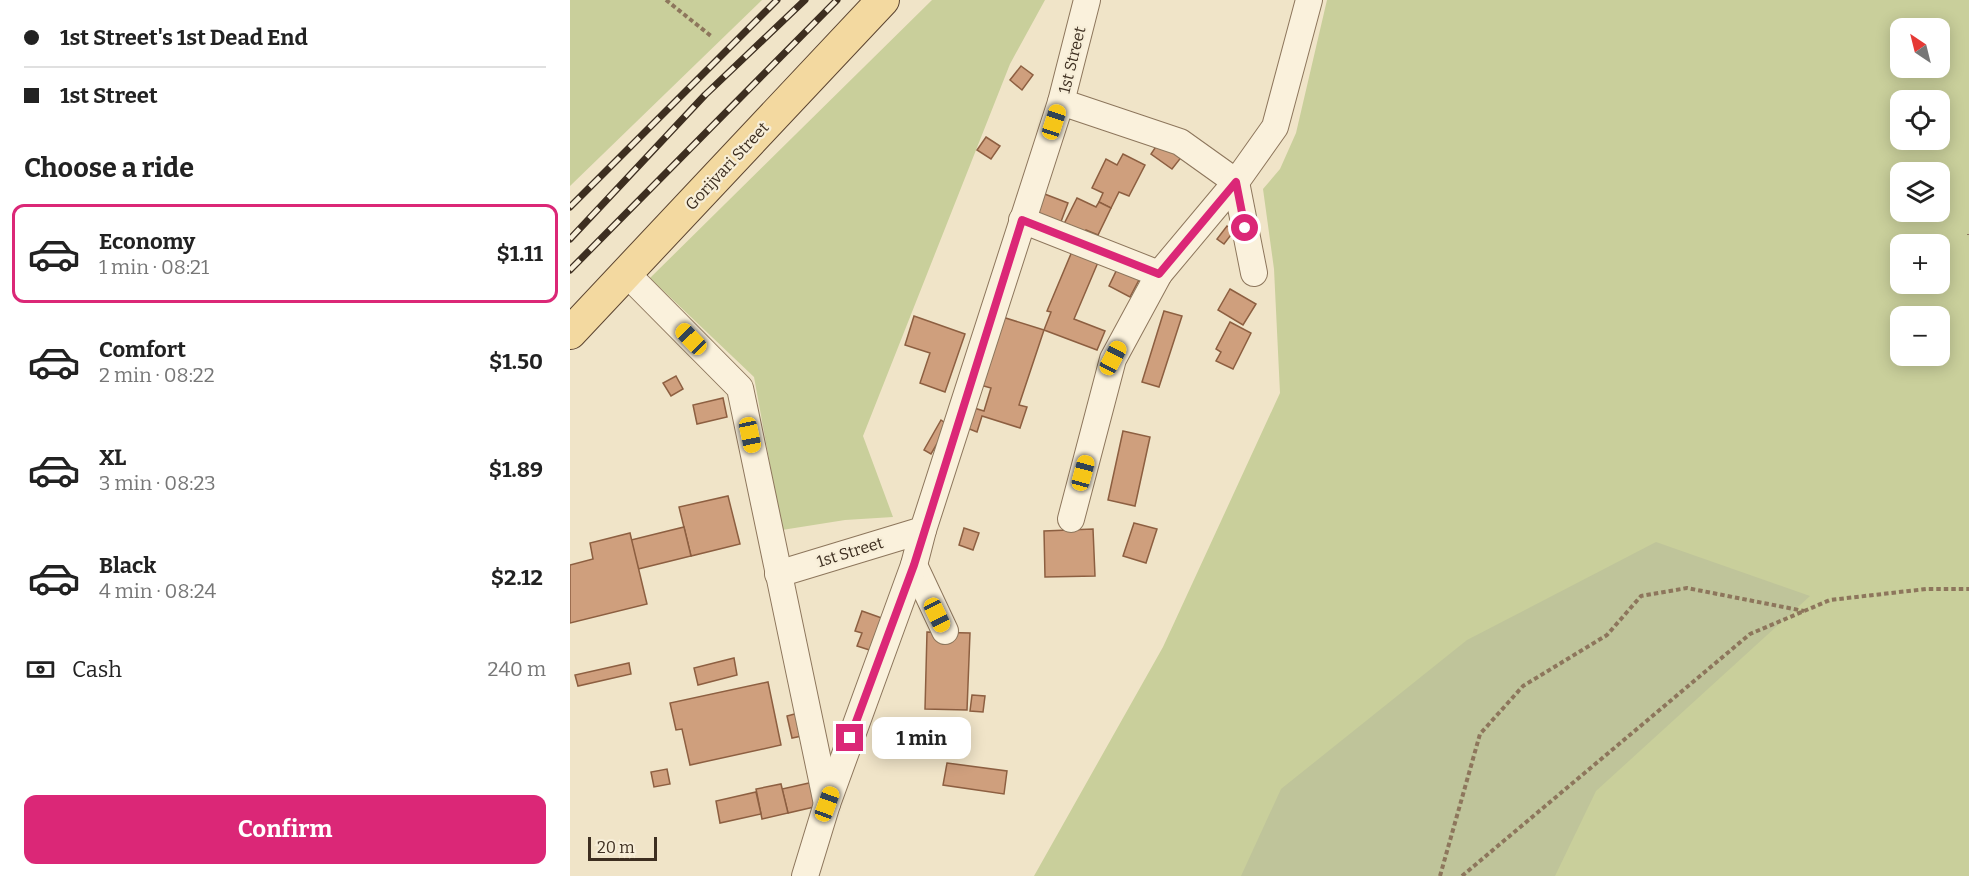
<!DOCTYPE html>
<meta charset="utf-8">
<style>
body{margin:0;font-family:Bitter,serif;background:#f2f2f2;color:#222;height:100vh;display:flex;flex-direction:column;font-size:22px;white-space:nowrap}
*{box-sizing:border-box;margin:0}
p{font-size:20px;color:#767676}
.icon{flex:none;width:33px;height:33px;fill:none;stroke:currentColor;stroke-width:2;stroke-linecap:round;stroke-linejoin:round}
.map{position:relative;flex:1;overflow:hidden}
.drawer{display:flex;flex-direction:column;background:#fff;width:570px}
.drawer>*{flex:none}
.hud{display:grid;align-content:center;height:132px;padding:0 24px;background:#fff}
.needle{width:39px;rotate:325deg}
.controls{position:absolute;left:1320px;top:18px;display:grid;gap:12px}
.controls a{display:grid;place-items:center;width:60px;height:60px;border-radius:12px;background:#fff;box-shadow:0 3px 15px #0003;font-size:30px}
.scale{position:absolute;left:18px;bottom:15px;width:69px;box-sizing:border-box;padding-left:6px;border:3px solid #3d2e20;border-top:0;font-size:16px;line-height:21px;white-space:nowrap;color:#3d2e20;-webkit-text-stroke:4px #f7eed8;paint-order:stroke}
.end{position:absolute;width:27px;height:27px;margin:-14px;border:8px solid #db2777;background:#fff;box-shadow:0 0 0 3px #fff}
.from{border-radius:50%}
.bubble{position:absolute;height:42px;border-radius:12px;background:#fff;box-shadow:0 3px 15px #0003;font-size:20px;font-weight:700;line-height:42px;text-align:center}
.car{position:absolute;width:18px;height:36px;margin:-18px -9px;border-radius:8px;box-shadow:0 0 4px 2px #0007;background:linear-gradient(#f5c518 24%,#345 0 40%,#f5c518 0 76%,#345 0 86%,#f5c518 0)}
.hud b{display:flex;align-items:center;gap:21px;height:57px;font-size:22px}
.hud b+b{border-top:2px solid #e0e0e0}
.hud i{width:15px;height:15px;background:#222}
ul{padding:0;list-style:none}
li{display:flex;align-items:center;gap:18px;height:99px;margin:0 12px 9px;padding:0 12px;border:3px solid transparent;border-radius:12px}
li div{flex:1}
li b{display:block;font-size:22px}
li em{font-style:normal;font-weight:700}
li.current{border-color:#db2777}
li>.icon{width:54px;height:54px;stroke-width:1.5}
h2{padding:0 24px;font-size:27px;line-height:72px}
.pay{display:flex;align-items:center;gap:15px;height:66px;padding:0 24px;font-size:22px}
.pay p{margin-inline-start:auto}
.cta{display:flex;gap:12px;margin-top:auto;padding:12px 24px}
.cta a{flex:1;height:69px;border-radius:12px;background:#db2777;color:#fff;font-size:24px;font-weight:700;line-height:69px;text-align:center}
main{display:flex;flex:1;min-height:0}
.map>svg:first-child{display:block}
.green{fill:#c9cf9b;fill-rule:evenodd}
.cemetery{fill:#bfc49a}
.building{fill:#cf9f7d;stroke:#8d5f41;stroke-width:1.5}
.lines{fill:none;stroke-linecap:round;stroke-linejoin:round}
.minor-casing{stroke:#8d765c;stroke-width:28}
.major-casing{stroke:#5b4430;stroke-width:34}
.path{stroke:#8d765c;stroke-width:4;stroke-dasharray:4.5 3;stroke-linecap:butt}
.minor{stroke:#faf1dc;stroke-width:26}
.major{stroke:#f3d9a0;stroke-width:32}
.rail-casing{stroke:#3d2e20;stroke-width:7}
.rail{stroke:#f7eed8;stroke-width:4.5;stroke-dasharray:14;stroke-linecap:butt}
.route{stroke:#db2777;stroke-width:8}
.labels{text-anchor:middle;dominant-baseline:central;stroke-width:4.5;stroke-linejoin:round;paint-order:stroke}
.street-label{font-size:16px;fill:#3d2e20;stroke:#f7eed8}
</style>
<main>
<section class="drawer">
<div class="hud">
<b><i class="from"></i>1st Street's 1st Dead End</b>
<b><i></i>1st Street</b>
</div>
<h2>Choose a ride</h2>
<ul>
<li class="current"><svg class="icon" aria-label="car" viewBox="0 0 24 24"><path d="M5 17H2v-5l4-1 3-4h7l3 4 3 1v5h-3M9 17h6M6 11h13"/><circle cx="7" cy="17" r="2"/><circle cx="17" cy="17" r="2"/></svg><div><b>Economy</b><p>1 min · 08:21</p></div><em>$1.11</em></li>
<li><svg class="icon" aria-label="car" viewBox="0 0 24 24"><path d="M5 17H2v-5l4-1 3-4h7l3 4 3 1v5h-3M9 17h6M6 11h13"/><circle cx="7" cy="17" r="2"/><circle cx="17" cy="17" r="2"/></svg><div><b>Comfort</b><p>2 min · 08:22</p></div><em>$1.50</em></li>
<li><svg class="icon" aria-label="car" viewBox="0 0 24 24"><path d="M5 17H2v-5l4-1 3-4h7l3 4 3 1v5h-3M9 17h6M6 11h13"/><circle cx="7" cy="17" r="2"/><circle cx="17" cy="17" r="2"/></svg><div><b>XL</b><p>3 min · 08:23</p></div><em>$1.89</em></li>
<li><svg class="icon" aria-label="car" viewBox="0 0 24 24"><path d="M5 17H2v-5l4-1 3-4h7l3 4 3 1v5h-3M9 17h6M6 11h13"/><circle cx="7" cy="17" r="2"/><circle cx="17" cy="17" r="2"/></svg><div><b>Black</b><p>4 min · 08:24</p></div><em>$2.12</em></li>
</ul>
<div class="pay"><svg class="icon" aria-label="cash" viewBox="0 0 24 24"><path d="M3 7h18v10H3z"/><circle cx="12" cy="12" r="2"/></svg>Cash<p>240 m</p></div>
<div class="cta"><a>Confirm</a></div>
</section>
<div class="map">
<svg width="1399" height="876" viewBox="0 0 1399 876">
<rect width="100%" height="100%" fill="#f0e4c8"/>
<!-- green -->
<g class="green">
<path d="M0,0h192l-192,186z"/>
<path d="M362,0h113l-35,64 -147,372 30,81 -48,3 -63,10 -28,-153 -104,-99z"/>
<path d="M757,0h642v876h-935l129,-229 117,-254 -6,-124 -11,-80 17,-20 16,-36zM1330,28h40v40h-40zM1330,100h40v40h-40zM1330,172h40v40h-40zM1330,244h40v40h-40zM1330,316h40v40h-40z"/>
</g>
<!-- cemetery -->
<path class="cemetery" d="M1086,542l154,54 -214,195 -41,85h-314l40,-87 186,-149z"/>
<!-- building -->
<g class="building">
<path d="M451,66l12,9 -11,15 -12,-10z"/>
<path d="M416,137l14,9 -9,13 -14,-9z"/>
<path d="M591,139l22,16 -11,14 -21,-15z"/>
<path d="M553,154l22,11 -16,31 -10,-4 -8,16 -12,-6 4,-9 -11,-5 14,-29 11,6z"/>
<path d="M472,193l26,10 -9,24 -26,-10z"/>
<path d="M507,198l19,9 3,-5 12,6 -13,27 -12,-5 -3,6 -20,-10z"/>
<path d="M657,226l7,5 -10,13 -7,-5z"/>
<path d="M503,249l26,11 -25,59 31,12 -8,19 -53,-20 7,-18 -4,-1z"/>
<path d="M549,265l22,11 -11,21 -21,-11z"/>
<path d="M660,289l26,15 -13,21 -25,-15z"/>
<path d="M594,311l18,5 -23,71 -17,-5z"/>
<path d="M426,315l48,15 -25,75 8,2 -7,21 -38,-12 -5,16 -10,-4 7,-20 10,3 7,-23 -18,-5z"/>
<path d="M344,316l51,18 -20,58 -25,-9 10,-30 -25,-8z"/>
<path d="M660,322l21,11 -18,36 -17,-8 5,-9 -5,-3z"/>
<path d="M106,376l7,13 -12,7 -8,-13z"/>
<path d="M153,398l4,19 -30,7 -4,-19z"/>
<path d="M371,420l7,5 -17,29 -7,-4z"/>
<path d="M553,431l27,6 -15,69 -27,-6z"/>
<path d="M158,496l12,48 -49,12 -12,-49z"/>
<path d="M564,523l23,6 -11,34 -23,-7z"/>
<path d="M114,527l7,29 -53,13 -7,-29z"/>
<path d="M394,528l15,5 -6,17 -14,-5z"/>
<path d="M523,529l2,47 -50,1 -1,-46z"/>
<path d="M60,533l17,71 -77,19v-58l23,-6 -3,-16z"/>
<path d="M292,611l28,10 -11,32 -22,-7 5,-13 -7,-2z"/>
<path d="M357,632l43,1 -3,77 -42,-1z"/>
<path d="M164,658l3,17 -39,10 -4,-17z"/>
<path d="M59,663l2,11 -53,12 -3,-11z"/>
<path d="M198,682l13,63 -91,20 -8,-36 -6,1 -6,-27z"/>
<path d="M402,695l13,1 -2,16 -13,-1z"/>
<path d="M232,712l5,23 -15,3 -5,-22z"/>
<path d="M377,763l60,8 -3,23 -61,-9z"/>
<path d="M97,769l3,15 -16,3 -3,-15z"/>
<path d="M248,781l5,24 -35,8 -6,-24z"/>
<path d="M211,784l7,29 -26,6 -6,-30z"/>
<path d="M186,792l5,22 -41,9 -4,-22z"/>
</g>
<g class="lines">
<defs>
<g id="minor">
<path d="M491,102l119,40 56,40 18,91"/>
<path d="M452,220l137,54 -46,85 -42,160"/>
<path d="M56,273l114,115 87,416"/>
<path d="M589,274l77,-92 39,-55 34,-127"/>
<path d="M344,565l31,66"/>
<path d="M208,574l145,-44 138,-428 26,-102"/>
<path d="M235,876l22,-72 87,-239 9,-35"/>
</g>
<path id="major" d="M0,333l313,-333"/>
</defs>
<!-- minor casing -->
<use href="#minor" class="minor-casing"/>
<!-- major casing -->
<use href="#major" class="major-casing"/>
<!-- path -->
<g class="path">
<path d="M96,0l45,36"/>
<path d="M1399,234v1"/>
<path d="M870,876l40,-142 43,-48 84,-51 34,-39 46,-8 117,23"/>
<path d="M892,876l288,-242 80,-34 96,-11h43"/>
</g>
<!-- minor -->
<use href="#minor" class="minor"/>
<!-- major -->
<use href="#major" class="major"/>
<defs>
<g id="rail">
<path d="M0,207l207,-207"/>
<path d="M0,239l135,-144 100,-95"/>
<path d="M0,270l267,-270"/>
</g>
</defs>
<!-- rail casing -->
<use href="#rail" class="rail-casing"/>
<!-- rail -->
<use href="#rail" class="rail"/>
</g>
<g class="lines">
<!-- route -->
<path class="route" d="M280,738l64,-173 108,-345 137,54 77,-92 9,46"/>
</g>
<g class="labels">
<!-- street labels -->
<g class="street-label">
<text transform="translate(502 60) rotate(-76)">1st Street</text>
<text transform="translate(157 166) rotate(-47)">Gorijvari Street</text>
<text transform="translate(280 552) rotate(-17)">1st Street</text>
</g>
</g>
</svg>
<div class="controls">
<a><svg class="needle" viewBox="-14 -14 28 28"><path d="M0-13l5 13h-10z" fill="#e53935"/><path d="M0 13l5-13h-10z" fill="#767676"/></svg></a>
<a><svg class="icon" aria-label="locate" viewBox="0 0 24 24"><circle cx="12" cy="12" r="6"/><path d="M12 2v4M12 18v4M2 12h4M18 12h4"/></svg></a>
<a><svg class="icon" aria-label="layers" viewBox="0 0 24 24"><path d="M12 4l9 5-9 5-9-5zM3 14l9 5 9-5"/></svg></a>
<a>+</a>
<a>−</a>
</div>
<div class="scale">20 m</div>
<i class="end from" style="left:675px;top:228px"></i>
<i class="end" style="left:280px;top:738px"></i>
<div class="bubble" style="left:302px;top:717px;width:99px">1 min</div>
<i class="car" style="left:484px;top:122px;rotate:18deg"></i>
<i class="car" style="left:121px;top:339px;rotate:316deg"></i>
<i class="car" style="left:543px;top:358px;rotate:28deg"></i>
<i class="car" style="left:180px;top:435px;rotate:168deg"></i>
<i class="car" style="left:513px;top:473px;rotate:15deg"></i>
<i class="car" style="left:367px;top:615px;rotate:154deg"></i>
<i class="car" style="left:257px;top:804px;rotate:20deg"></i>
</div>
</main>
